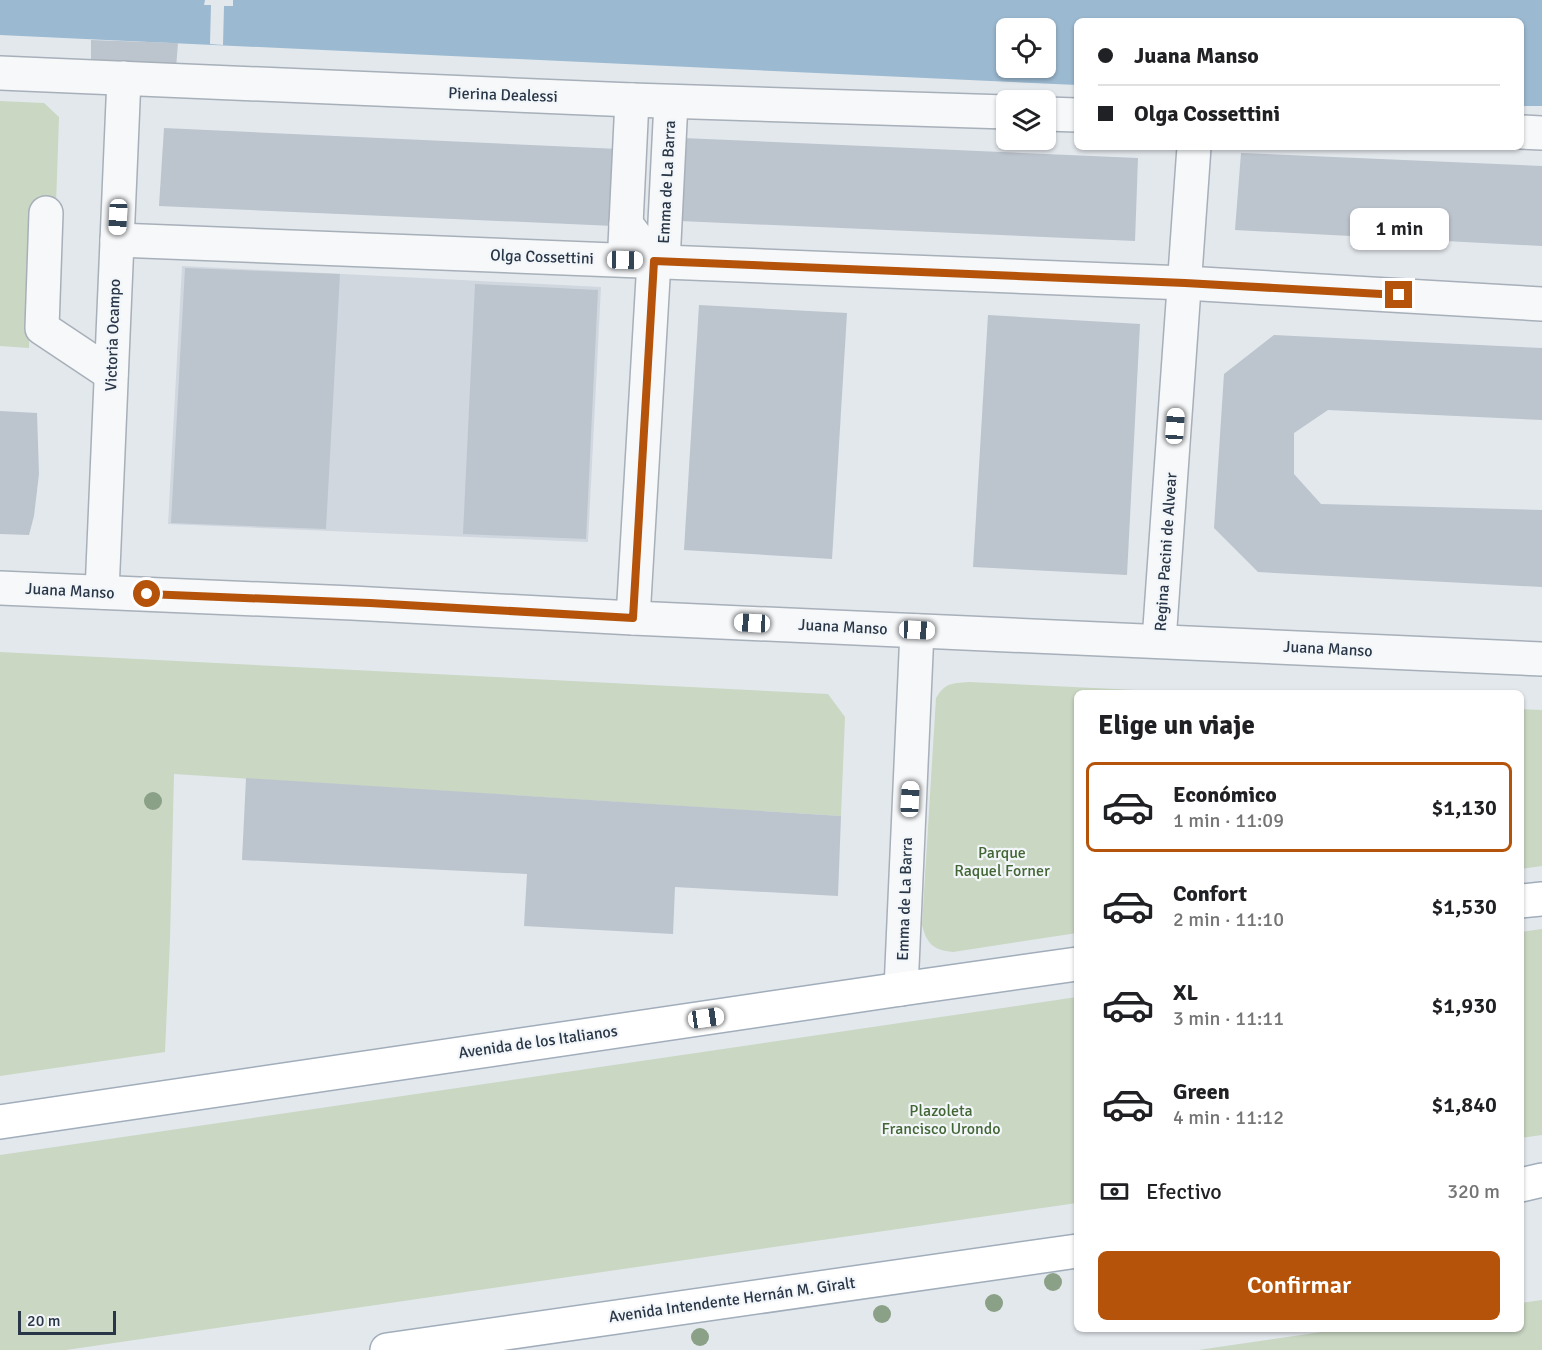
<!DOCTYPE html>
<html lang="es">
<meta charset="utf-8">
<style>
body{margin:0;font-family:Signika,sans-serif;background:#f2f2f2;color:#202124;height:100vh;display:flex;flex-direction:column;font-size:22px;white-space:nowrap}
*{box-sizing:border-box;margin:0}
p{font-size:20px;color:#757577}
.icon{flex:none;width:33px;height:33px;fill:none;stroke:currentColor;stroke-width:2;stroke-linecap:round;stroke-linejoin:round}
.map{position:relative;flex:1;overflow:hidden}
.sheet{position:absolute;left:1074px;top:690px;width:450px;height:642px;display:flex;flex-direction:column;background:#fff;border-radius:9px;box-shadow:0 2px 4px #0004}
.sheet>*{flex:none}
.hud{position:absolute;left:1074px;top:18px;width:450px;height:132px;border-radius:9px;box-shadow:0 2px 4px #0004;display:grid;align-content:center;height:132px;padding:0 24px;background:#fff}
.fabs{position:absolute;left:996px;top:18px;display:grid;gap:12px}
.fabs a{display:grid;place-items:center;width:60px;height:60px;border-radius:9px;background:#fff;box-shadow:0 2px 4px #0004;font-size:30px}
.scale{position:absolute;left:18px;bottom:15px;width:98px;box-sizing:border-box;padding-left:6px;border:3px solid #283647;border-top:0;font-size:16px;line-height:21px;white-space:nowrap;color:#283647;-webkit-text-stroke:4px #f3f6f9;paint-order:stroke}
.end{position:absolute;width:27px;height:27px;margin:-14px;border:8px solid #b45309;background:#fff;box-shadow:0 0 0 3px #fff}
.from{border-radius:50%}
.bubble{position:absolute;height:42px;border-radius:9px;background:#fff;box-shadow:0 2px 4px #0004;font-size:20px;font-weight:600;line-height:42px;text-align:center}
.car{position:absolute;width:18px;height:36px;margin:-18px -9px;border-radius:8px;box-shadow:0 0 4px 2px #0007;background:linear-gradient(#fff 24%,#345 0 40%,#fff 0 76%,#345 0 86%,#fff 0)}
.hud b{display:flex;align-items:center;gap:21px;height:57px;font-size:22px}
.hud b+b{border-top:2px solid #e0e0e0}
.hud i{width:15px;height:15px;background:#202124}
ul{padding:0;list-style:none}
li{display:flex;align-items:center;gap:18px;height:90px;margin:0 12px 9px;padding:0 12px;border:3px solid transparent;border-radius:9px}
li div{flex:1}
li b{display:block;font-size:22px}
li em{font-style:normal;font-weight:600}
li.selected{border-color:#b45309}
li>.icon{width:54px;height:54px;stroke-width:1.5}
h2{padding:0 24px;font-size:27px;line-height:72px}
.pay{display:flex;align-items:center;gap:15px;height:66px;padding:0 24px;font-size:22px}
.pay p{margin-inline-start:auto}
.button{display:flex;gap:12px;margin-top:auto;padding:12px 24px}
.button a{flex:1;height:69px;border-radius:9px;background:#b45309;color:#fff;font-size:24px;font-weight:600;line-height:69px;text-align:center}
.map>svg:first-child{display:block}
.built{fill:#d1d7df}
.green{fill:#cad7c3}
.water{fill:#9bb9d0;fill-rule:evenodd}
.pier{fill:#e3e8ed}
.building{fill:#bcc4cd}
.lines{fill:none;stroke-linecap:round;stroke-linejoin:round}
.minor-casing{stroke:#a7afb8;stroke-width:36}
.major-casing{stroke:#a1adba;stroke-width:36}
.minor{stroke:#f6f8fa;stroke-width:33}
.major{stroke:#fff;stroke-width:33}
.tree{fill:#8aa087}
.route{stroke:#b45309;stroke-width:8}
.labels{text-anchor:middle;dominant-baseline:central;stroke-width:4.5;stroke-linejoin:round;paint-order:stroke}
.street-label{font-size:16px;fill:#283647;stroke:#f3f6f9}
.park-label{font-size:16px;fill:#426534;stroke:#f3f6f9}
</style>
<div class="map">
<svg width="1542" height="1350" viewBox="0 0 1542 1350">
<rect width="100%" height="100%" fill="#e3e8ed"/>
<!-- built -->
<path class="built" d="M182,266l419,21 -13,255 -420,-18z"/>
<!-- green -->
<g class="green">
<path d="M0,101l44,2 15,14 -3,88h-22l-5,143 -29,-2z"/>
<path d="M0,652l828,42 17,23 -4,99 -667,-42 -4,165 -5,113 -165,24z"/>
<path d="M969,682l229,11h-121v240l-124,19c-20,-2 -26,-8 -31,-27l14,-227c10,-16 15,-14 33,-16z"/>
<path d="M1521,709l21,1v156l-21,3z"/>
<path d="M1542,929v206l-21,3v-206z"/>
<path d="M1077,997v206l-1011,147h-66v-195z"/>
<path d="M1542,1300v50h-344l144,-21h179v-26z"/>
</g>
<!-- water -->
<path class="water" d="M0,0h1542v106h-21v-85h-444v64l-1077,-50zM1006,28h40v40h-40z"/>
<!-- pier -->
<path class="pier" d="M205,0h28v6h-9l-1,39 -13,-1 1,-39h-7z"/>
<!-- building -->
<g class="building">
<path d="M91,40l87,3 -2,25 -85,-3z"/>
<path d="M164,128l455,21 -5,77 -455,-20z"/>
<path d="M683,138l455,20 -3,83 -455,-20z"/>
<path d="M1241,153l301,13v80l-307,-16z"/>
<path d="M185,268l155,6 -14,255 -155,-6z"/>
<path d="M475,284l123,6 -12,249 -123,-5z"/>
<path d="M699,305l148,8 -15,246 -148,-9z"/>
<path d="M988,315l152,9 -13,251 -154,-8z"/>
<path d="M1274,335l268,13v72l-214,-10 -34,23v41l27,30 221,6v77l-284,-15 -44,-44 10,-154z"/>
<path d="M0,411l37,2 2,61 -5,42 -5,19 -29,-1z"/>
<path d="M246,778l595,38 -3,80 -163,-9 -2,47 -149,-8 3,-52 -285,-14z"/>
</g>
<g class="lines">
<defs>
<g id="minor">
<path d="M0,73l632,27 374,12"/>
<path d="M1046,114l31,1"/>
<path d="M1521,132l21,1"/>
<path d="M46,213l-4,115 69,46"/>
<path d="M626,224l28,37 -21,357"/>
<path d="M117,240l1068,43 357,21"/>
<path d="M625,245l7,-145"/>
<path d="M663,262l8,-160"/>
<path d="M0,588l352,15 281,15 909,41"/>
<path d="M102,592l22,-514"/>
<path d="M1159,641l35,-494"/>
<path d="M901,989l16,-358"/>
</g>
<g id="major">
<path d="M1521,901l21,-2"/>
<path d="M0,1122l901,-133 176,-25"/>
<path d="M1521,1185l21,-5"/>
<path d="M387,1350l690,-99"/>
</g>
</defs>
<!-- minor casing -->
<use href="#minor" class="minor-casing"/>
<!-- major casing -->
<use href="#major" class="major-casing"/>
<!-- minor -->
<use href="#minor" class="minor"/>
<!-- major -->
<use href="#major" class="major"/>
</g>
<!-- trees -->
<g class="tree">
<circle cx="153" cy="801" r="9"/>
<circle cx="1053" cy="1282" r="9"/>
<circle cx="994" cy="1303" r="9"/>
<circle cx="882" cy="1314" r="9"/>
<circle cx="700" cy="1337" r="9"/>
</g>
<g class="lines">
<!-- route -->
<path class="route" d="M147,594l223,9 263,15 21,-357 531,22 214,12"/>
</g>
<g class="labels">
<!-- street labels -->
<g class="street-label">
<text transform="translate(503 95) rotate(2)">Pierina Dealessi</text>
<text transform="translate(667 182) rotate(-87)">Emma de La Barra</text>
<text transform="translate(542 257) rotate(2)">Olga Cossettini</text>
<text transform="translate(113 335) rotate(-88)">Victoria Ocampo</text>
<text transform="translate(1166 552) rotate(-86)">Regina Pacini de Alvear</text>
<text transform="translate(70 591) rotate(3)">Juana Manso</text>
<text transform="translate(843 627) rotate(3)">Juana Manso</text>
<text transform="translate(1328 649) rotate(3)">Juana Manso</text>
<text transform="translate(905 899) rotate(-88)">Emma de La Barra</text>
<text transform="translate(538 1042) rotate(-8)">Avenida de los Italianos</text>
<text transform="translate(732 1300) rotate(-8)">Avenida Intendente Hernán M. Giralt</text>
</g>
<!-- park labels -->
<g class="park-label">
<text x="1002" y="853">Parque<tspan x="1002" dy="18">Raquel Forner</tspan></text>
<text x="941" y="1111">Plazoleta<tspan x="941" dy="18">Francisco Urondo</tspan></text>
</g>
</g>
</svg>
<div class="fabs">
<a><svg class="icon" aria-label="locate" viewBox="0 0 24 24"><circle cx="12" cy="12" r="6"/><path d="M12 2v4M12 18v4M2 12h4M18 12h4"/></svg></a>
<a><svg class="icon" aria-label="layers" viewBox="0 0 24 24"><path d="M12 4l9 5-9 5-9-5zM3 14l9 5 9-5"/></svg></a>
</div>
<div class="scale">20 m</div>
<i class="end from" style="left:147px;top:594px"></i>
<i class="end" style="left:1399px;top:295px"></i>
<div class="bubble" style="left:1350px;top:208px;width:99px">1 min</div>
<i class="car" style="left:118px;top:217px;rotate:183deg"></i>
<i class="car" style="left:625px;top:260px;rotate:91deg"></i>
<i class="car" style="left:1175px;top:426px;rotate:4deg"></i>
<i class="car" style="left:752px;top:623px;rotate:273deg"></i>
<i class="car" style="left:917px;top:630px;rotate:93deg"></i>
<i class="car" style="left:910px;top:799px;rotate:3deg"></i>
<i class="car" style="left:706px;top:1018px;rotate:82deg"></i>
<div class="hud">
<b><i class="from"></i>Juana Manso</b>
<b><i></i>Olga Cossettini</b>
</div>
<section class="sheet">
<h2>Elige un viaje</h2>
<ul>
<li class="selected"><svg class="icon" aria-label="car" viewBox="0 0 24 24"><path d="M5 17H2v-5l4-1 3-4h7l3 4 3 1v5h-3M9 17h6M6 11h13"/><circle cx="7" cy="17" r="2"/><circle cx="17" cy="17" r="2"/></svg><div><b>Económico</b><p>1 min · 11:09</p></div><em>$1,130</em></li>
<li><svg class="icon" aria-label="car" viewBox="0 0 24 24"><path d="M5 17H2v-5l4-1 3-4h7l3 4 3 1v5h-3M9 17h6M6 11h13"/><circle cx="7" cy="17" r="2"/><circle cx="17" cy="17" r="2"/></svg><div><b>Confort</b><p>2 min · 11:10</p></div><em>$1,530</em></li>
<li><svg class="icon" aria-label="car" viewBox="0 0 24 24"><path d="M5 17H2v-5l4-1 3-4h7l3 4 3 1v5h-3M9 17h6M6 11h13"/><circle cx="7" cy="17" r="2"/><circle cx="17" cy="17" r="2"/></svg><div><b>XL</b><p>3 min · 11:11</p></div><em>$1,930</em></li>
<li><svg class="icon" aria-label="car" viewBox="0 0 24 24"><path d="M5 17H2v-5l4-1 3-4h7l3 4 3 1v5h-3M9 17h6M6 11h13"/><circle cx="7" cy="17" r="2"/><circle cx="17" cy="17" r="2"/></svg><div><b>Green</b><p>4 min · 11:12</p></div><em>$1,840</em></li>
</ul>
<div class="pay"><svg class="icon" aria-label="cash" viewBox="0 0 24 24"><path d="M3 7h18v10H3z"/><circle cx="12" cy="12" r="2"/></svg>Efectivo<p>320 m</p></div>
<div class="button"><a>Confirmar</a></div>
</section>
</div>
